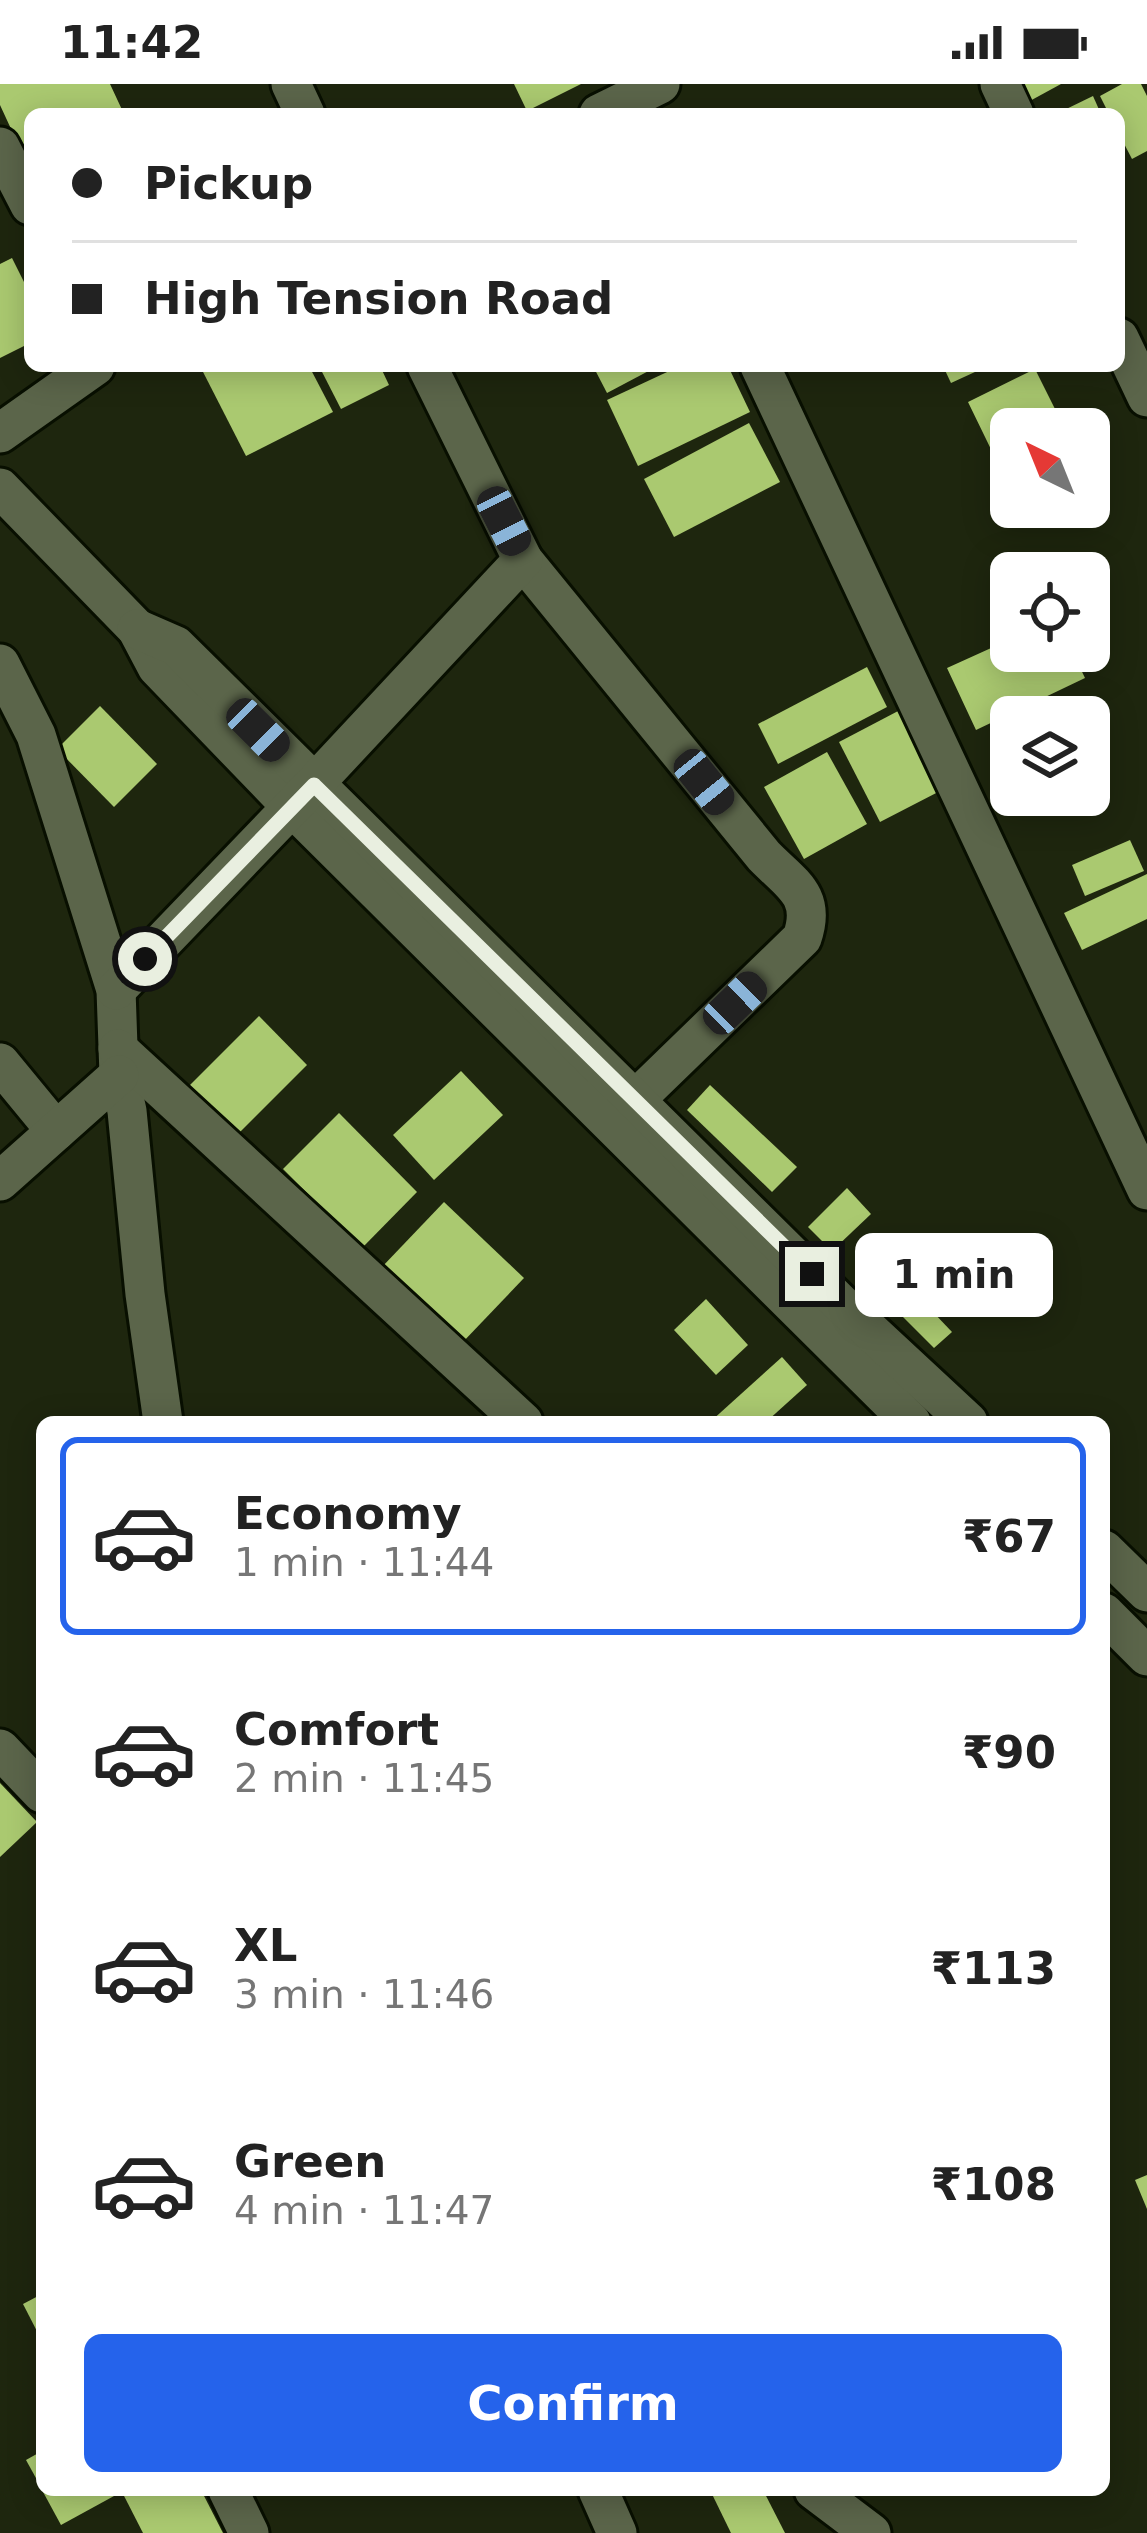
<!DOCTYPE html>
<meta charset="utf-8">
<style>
body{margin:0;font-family:"DejaVu Sans",sans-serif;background:#f6f6f6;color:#222;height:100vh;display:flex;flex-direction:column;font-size:45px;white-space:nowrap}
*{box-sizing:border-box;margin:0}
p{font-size:39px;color:#767676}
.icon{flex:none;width:66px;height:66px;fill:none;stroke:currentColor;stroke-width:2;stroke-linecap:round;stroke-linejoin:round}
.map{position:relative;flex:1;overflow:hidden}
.panel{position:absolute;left:36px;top:1332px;width:1074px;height:1080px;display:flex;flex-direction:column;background:#fff;border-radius:18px;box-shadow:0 6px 30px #0003}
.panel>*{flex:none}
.top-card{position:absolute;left:24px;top:24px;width:1101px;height:264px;border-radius:18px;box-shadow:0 6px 30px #0003;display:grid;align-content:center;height:264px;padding:0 48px;background:#fff}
.needle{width:78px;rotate:317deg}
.buttons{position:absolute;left:990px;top:324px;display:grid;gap:24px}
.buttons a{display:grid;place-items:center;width:120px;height:120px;border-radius:18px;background:#fff;box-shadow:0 6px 30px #0003;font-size:60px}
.end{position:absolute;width:54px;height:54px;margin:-27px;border:15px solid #e9efe0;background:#111;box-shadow:0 0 0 6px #111}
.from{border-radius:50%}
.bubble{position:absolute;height:84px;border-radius:18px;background:#fff;box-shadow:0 6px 30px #0003;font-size:39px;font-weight:700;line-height:84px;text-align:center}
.car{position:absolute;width:36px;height:72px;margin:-36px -18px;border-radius:15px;box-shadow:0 0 9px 3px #0007;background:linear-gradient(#222 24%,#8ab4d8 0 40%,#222 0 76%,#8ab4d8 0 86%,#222 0)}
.top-card b{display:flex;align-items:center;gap:42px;height:114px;font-size:45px}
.top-card b+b{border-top:3px solid #e0e0e0}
.top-card i{width:30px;height:30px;background:#222}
ul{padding:21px 0 0;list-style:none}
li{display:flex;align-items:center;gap:36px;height:198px;margin:0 24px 18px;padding:0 24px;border:6px solid transparent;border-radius:18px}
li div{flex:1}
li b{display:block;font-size:45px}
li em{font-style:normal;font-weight:700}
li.on{border-color:#2563eb}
li>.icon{width:108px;height:108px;stroke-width:1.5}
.button{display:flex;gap:24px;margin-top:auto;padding:24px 48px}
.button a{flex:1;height:138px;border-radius:18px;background:#2563eb;color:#fff;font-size:48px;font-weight:700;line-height:138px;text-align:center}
.status{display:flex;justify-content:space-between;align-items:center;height:84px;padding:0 60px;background:#fff;direction:ltr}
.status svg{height:33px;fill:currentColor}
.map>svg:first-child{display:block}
.building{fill:#aac970}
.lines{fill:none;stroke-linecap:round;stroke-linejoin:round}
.street-casing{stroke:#080f00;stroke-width:45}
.street{stroke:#5b654a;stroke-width:39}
.route{stroke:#e9efe0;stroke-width:15}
</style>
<div class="status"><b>11:42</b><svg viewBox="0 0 49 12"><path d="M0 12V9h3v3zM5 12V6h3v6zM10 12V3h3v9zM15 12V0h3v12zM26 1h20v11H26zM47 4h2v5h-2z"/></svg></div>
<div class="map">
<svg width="1147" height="2449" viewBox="0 0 1147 2449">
<rect width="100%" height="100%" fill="#1e260e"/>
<!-- building -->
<g class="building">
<path d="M0,0h110l14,30h-94v56l-30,-65z"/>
<path d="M514,0h67l-54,27z"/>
<path d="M1019,0h42l-33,18z"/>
<path d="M1122,0h19l6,12v55l-15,8 -13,-25v-20h-10l-9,-18z"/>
<path d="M1093,12l8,18h-45z"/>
<path d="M12,174l18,36v49l-30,15v-94z"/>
<path d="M205,282h104l24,46 -87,44 -45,-88z"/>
<path d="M319,282h61l9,19 -48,24z"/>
<path d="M593,282h65l-51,27z"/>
<path d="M680,282h48l22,46 -112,54 -31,-66z"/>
<path d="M943,282h45l-37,17z"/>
<path d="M1035,285l30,60h-54v41l-8,4 -35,-72z"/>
<path d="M749,339l31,59 -106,55 -30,-58z"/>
<path d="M1011,555v12h61l13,27 -109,52 -29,-62z"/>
<path d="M867,583l20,40 -109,57 -20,-40z"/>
<path d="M100,622l57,58 -43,43 -57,-58z"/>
<path d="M900,626l42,80 -62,32 -41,-80z"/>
<path d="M827,668l40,72 -63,35 -40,-72z"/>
<path d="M1130,756l14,31 -59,25 -13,-31z"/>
<path d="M1147,790v45l-65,31 -18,-37z"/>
<path d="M259,932l48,49 -76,76 -48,-49z"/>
<path d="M461,987l42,44 -69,65 -41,-45z"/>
<path d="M710,1001l87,82 -25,25 -85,-82z"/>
<path d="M339,1029l78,79 -55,56 -79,-79z"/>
<path d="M847,1104l24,26 -39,37 -24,-24z"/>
<path d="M444,1118l80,76 -63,66 -80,-76z"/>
<path d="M912,1206l40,42 -18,16 -40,-40z"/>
<path d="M706,1215l42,46 -32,30 -42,-45z"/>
<path d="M782,1273l25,28 -41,37h-56z"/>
<path d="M0,1699l37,39 -37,35z"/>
<path d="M1147,2091v34l-12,-29z"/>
<path d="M42,2210v47l-19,-37z"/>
<path d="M42,2367v38l-16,-29z"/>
<path d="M42,2406h69l3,6 -53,29z"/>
<path d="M121,2406h80l22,43h-80z"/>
<path d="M710,2406h53l22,43h-54z"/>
</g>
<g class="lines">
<defs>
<g id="street">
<path d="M291,0l14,30"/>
<path d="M1000,0l14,30"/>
<path d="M599,30l61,-30"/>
<path d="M0,63l30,58"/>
<path d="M1119,254l28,59"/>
<path d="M427,282l96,194 241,296c27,28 53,39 38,82l-167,162"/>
<path d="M760,282l387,824"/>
<path d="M0,349l95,-67"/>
<path d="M0,404l137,141 20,38 134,139 620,616"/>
<path d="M137,545l39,17 665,658 127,118"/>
<path d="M0,580l36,71 80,255 3,85 8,36 18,183 18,128"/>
<path d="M116,906l197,-205 210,-225"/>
<path d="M118,965l405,373"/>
<path d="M0,979l56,68"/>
<path d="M0,1097l119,-106"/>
<path d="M1104,1466l43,42"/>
<path d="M1104,1529l43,43"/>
<path d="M0,1665l42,44"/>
<path d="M228,2406l21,43"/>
<path d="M598,2406l19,43"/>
<path d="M814,2406l57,43"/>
</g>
</defs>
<!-- street casing -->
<use href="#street" class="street-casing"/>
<!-- street -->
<use href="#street" class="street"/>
</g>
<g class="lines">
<!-- route -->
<path class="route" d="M145,875l169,-174 498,489"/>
</g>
</svg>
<div class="buttons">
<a><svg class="needle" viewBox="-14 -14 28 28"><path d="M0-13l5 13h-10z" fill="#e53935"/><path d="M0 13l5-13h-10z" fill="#767676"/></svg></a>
<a><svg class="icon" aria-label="locate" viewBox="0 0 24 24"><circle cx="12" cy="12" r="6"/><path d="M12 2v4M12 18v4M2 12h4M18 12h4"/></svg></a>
<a><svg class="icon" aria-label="layers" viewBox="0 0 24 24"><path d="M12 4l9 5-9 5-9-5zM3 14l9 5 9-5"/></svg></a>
</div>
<i class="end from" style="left:145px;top:875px"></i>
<i class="end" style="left:812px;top:1190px"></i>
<div class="bubble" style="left:855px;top:1149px;width:198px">1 min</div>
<i class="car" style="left:504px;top:437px;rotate:153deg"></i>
<i class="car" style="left:258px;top:646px;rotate:135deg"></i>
<i class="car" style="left:704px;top:698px;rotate:141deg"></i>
<i class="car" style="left:735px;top:919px;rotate:46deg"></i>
<div class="top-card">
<b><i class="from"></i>Pickup</b>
<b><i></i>High Tension Road</b>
</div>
<section class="panel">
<ul>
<li class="on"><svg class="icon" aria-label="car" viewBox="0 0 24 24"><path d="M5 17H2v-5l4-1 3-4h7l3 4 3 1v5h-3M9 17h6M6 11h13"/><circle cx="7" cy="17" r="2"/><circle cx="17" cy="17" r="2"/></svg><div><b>Economy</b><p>1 min · 11:44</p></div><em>₹67</em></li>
<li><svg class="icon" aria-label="car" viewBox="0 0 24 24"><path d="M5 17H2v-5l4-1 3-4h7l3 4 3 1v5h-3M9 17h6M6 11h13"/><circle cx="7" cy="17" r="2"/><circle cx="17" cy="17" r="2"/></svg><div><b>Comfort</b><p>2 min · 11:45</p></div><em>₹90</em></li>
<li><svg class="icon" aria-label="car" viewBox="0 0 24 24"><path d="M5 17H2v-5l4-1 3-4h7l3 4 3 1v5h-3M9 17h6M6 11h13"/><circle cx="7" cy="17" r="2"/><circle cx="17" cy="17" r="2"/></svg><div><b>XL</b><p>3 min · 11:46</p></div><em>₹113</em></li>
<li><svg class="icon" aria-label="car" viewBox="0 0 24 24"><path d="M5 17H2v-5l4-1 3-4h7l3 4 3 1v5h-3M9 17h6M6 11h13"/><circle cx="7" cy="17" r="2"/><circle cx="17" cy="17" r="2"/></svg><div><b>Green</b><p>4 min · 11:47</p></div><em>₹108</em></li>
</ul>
<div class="button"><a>Confirm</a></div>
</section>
</div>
